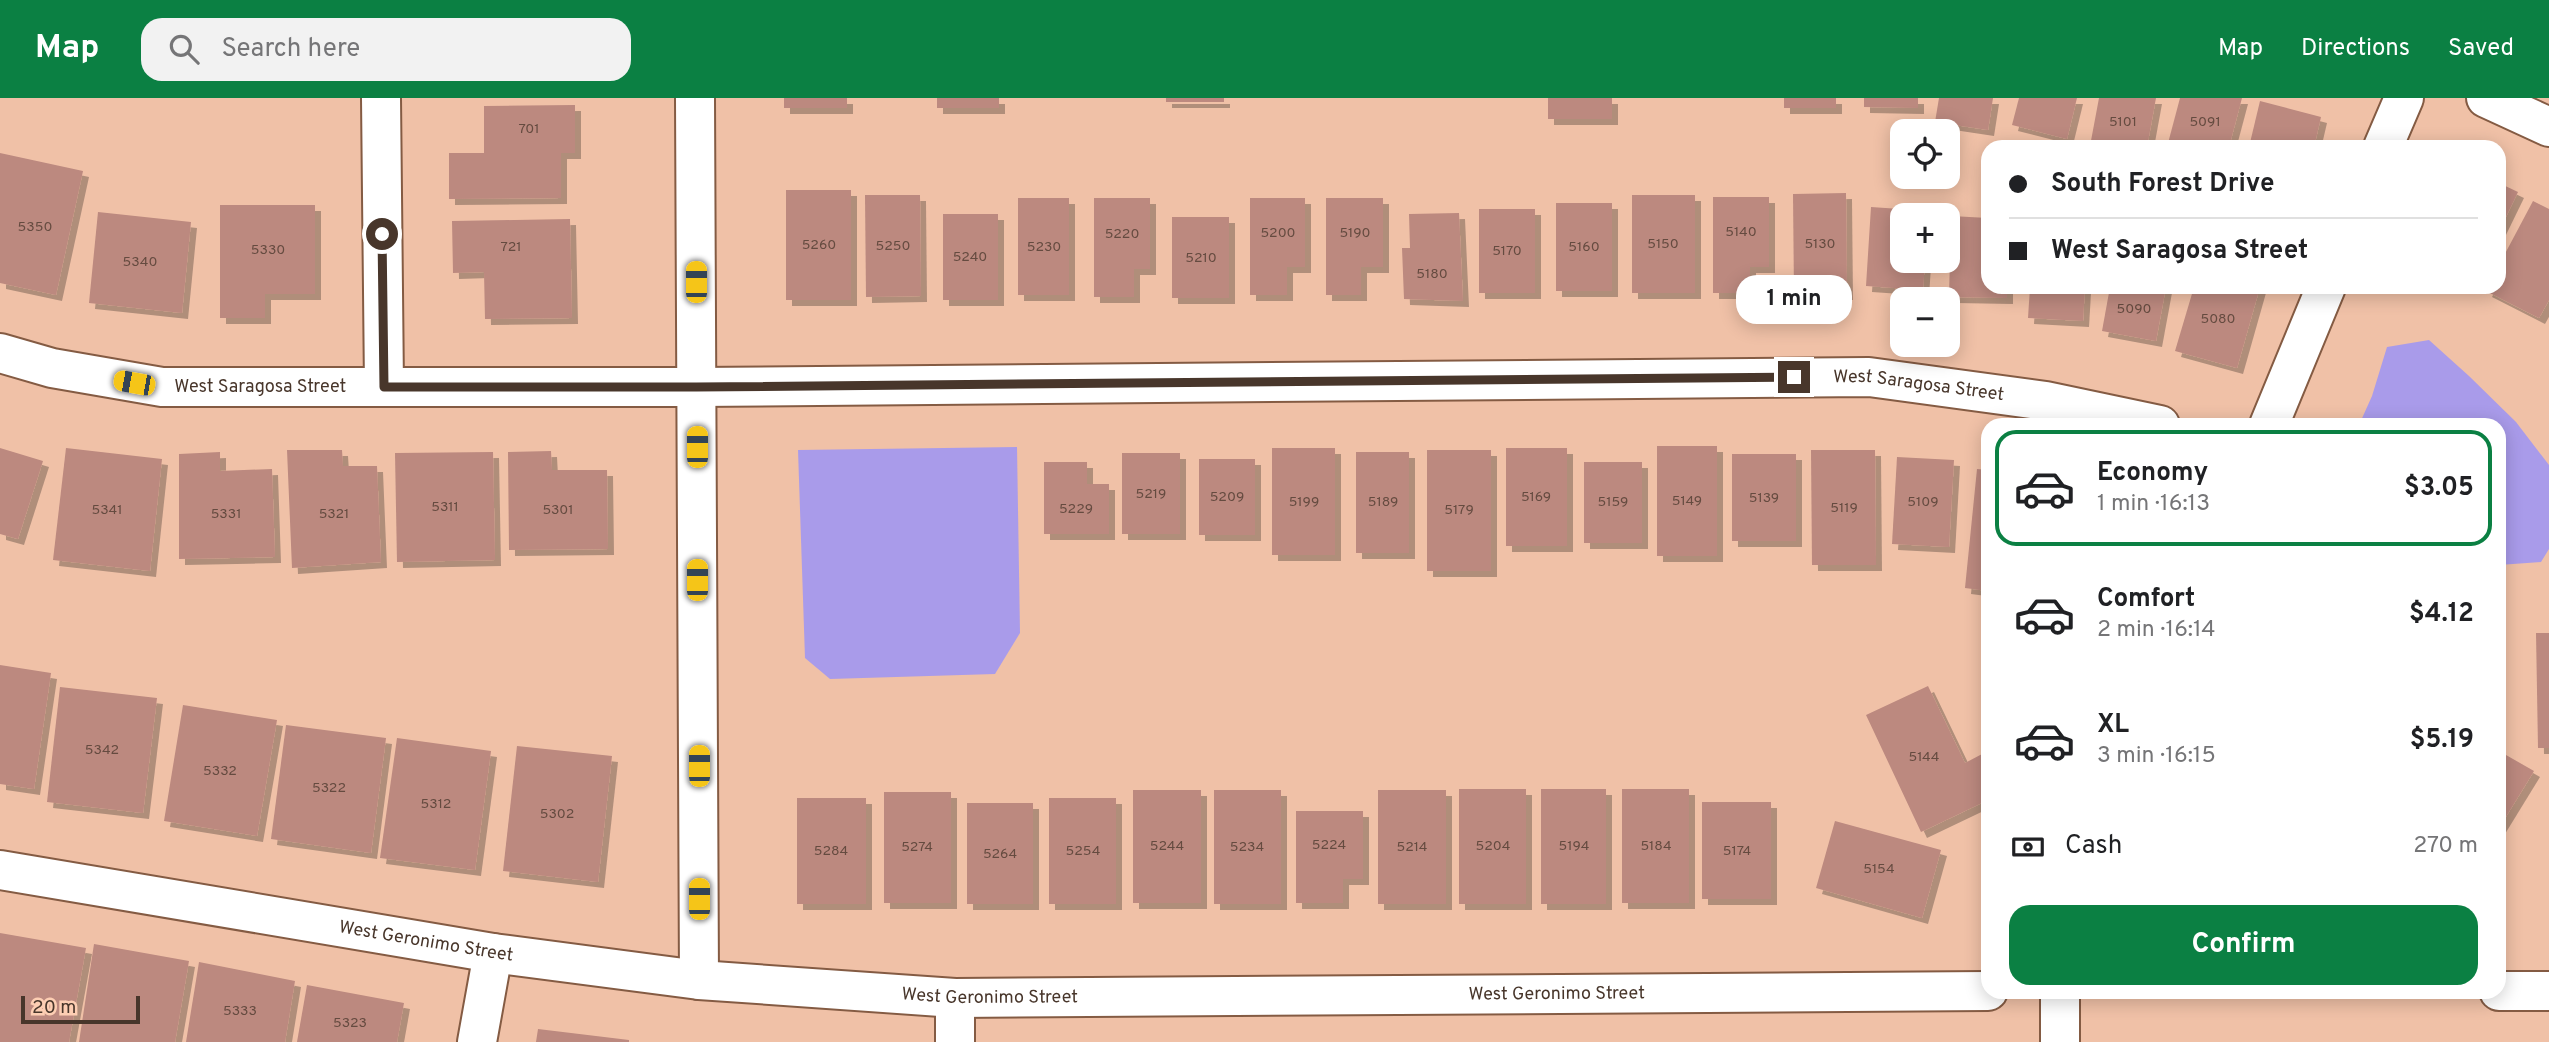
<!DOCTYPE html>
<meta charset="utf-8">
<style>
body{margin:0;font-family:Overpass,sans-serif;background:#f2f2f2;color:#202124;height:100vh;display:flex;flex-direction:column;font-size:26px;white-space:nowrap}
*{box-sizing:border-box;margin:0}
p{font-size:23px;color:#757577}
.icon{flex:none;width:38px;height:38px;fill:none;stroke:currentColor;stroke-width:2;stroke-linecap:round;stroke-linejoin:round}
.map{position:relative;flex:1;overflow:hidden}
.sheet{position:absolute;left:1981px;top:320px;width:525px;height:581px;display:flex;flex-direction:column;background:#fff;border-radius:21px;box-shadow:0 4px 18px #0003}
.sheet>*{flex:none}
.guide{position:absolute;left:1981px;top:42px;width:525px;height:154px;border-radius:21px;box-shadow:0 4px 18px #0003;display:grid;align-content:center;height:154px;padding:0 28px;background:#fff}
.buttons{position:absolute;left:1890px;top:21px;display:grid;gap:14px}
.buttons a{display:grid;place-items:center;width:70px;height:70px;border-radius:14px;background:#fff;box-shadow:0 4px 18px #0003;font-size:35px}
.scale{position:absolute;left:21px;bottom:18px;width:119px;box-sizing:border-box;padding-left:7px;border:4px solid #48362b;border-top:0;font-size:19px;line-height:24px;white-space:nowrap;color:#48362b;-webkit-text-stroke:5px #fdceb3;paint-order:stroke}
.end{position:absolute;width:32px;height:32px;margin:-16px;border:9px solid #48362b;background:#fff;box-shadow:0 0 0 4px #fff}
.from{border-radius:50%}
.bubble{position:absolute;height:49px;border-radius:21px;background:#fff;box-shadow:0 4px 18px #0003;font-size:23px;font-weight:700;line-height:49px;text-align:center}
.car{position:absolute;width:21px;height:42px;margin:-21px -10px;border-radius:9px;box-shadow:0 0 5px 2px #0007;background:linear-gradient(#f5c518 24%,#345 0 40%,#f5c518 0 76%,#345 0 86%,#f5c518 0)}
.guide b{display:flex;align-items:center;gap:24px;height:66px;font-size:26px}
.guide b+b{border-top:2px solid #e0e0e0}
.guide i{width:18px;height:18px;background:#202124}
ul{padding:12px 0 0;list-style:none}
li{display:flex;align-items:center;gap:21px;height:116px;margin:0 14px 10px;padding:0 14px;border:4px solid transparent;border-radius:21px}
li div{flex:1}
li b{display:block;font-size:26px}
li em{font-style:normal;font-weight:700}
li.current{border-color:#0b8043}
li>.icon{width:63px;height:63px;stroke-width:1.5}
.pay{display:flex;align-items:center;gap:18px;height:77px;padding:0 28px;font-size:26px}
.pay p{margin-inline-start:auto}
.primary-button{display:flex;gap:14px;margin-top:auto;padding:14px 28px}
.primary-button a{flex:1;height:80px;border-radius:21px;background:#0b8043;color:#fff;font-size:28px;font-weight:700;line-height:80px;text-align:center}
header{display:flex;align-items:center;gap:42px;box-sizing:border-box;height:98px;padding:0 35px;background:#0b8043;color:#fff}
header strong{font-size:33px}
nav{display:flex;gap:38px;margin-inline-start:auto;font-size:24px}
.search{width:490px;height:63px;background:#f2f2f2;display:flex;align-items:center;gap:18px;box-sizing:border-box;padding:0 24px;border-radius:21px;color:#757577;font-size:26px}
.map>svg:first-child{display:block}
.green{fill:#a99bea}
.building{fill:#bc897f;filter:url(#shadow)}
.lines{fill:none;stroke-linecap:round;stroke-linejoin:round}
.minor-casing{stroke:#845b43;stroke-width:42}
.minor{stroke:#fff;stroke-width:38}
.route{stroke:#48362b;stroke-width:9}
.labels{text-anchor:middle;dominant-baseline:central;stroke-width:7;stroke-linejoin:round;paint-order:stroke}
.number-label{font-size:14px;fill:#654b40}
.street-label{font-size:18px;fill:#48362b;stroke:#fdceb3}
</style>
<header>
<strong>Map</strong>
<div class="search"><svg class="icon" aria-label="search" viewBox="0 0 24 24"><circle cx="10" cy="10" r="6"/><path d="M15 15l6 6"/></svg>Search here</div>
<nav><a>Map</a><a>Directions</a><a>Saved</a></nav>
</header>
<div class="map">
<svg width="2549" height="944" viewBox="0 0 2549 944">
<defs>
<filter id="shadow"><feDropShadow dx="6" dy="6" stdDeviation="0" flood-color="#0004"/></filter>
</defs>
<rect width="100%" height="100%" fill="#f0c1a7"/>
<!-- green -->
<g class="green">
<path d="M2429,242l40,36 47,46 33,43v84l-8,13 -42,3v-140h-140l13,-29 15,-49z"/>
<path d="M1017,349l3,186 -25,41 -165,5 -25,-21 -7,-208z"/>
</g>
<!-- building -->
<g class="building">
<rect x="784" y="0" width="63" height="10"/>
<rect x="937" y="0" width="62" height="10"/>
<rect x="1166" y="0" width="58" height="4"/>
<rect x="1548" y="0" width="64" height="21"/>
<rect x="1784" y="0" width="52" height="10"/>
<path d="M1864,0h54v10l-54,-1z"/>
<path d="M1939,0h54l-5,32 -53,-8z"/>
<path d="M2019,0h58l-10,41 -55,-14z"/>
<path d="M2099,0h57l-9,49 -57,-1z"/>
<path d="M2180,0h62l-13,49h-62z"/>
<path d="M2260,3l61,16 -7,30h-65z"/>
<path d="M575,7v48h-14v45l-112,1v-46h35v-47z"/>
<path d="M0,55l83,18 -27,124 -56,-12z"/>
<path d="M2499,85l19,9 -19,39z"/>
<rect x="786" y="92" width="65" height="110"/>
<path d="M1846,95l1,101 -53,1 -1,-101z"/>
<path d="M865,97h55l1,101 -55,1z"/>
<rect x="1632" y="97" width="63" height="98"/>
<path d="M1713,99h56v70h-19v26h-37z"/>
<rect x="1018" y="100" width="51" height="97"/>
<path d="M1094,100h56v71h-16v28h-40z"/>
<path d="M1250,100h55v69h-18v28h-37z"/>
<path d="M1326,100h57v69h-22v28h-35z"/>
<path d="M2533,103l16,8v91l-10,18 -53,-27 2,-4h11v-22z"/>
<rect x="1556" y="105" width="56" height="88"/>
<path d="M220,107h95v89h-50v24h-45z"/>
<path d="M1871,109l58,4 -1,4h-26v46h23l-2,29 -57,-4z"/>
<rect x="1479" y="111" width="56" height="84"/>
<path d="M98,114l93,10 -9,91 -93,-10z"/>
<path d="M1459,115l4,88 -59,-2 -2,-51h8l-1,-34z"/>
<rect x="943" y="116" width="55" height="86"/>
<path d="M1951,118l37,2v69h19v11l-58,-1z"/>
<rect x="1172" y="119" width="57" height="81"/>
<path d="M570,121l2,99 -87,1 -1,-47 -31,1 -1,-52z"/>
<path d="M2030,189h55l-2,34 -55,-3z"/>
<path d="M2110,189h56l-10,54 -54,-10z"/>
<path d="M2194,189h66l-23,81 -62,-17z"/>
<rect x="1657" y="348" width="60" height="110"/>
<path d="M0,350l43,13 -25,78 -18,-5z"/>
<path d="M66,350l96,11 -12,112 -97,-11z"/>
<rect x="1272" y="350" width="63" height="107"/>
<rect x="1506" y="350" width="61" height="98"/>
<path d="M287,352h55l1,16h34l4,96 -89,6z"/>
<rect x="1427" y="352" width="64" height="121"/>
<path d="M1811,352h64l1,115h-64z"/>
<path d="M551,353l1,19h55l1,79 -99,1 -1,-98z"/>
<path d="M220,354v19l52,-2 3,88 -96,2v-105z"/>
<path d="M493,354l2,108 -98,2 -2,-109z"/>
<rect x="1356" y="354" width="53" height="101"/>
<rect x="1122" y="355" width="58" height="81"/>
<rect x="1732" y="356" width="64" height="87"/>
<path d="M1897,359l57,3 -5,87 -57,-3z"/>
<rect x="1199" y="361" width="56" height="76"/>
<path d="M1044,364h43v22h22v50h-65z"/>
<rect x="1584" y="364" width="58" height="81"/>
<path d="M1977,371l11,1v121l-23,-3z"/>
<path d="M2536,535h13v115h-11z"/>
<path d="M0,567l51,8 -17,116 -34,-5z"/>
<path d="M1928,588l37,77 19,-10 4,8v39l-67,32 -55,-117z"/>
<path d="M60,589l97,11 -14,115 -96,-11z"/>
<path d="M183,607l94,15 -20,116 -93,-15z"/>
<path d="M286,627l100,13 -15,115 -100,-14z"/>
<path d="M397,640l94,13 -16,119 -95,-12z"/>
<path d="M517,648l95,10 -14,126 -95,-11z"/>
<path d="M2499,653l35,20 -35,57z"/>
<rect x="1459" y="691" width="67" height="115"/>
<rect x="1541" y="691" width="65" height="115"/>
<rect x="1622" y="691" width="67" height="114"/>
<rect x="1133" y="692" width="68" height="113"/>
<rect x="1214" y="692" width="67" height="114"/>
<rect x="1378" y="692" width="68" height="114"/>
<rect x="884" y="694" width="67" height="111"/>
<rect x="797" y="700" width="69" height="106"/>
<rect x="1049" y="700" width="67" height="106"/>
<rect x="1702" y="704" width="69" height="97"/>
<rect x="967" y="705" width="66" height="101"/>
<path d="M1296,713h67v68h-20v24h-47z"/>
<path d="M1835,723l106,29 -19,68 -106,-30z"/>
<path d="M0,835l86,15 -17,94h-69z"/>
<path d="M94,846l95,17 -14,81h-96z"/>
<path d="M199,864l96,19 -10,61h-99z"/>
<path d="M307,887l97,18 -7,39h-100z"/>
<path d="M538,931l91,11v2h-93z"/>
</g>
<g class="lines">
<defs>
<g id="minor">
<path d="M381,0l3,289"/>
<path d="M695,0l4,882"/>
<path d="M2486,0l63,29"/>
<path d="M2383,49l21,-49"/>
<path id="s1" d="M0,255l52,15 110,19h534l1173,-10 177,24 114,24"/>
<path d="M2269,327l57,-138"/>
<path id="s2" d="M0,772l493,83 206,27 256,18 1033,-7"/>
<path d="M2499,893h50"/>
<path d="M2060,894v50"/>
<path d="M955,900v44"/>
<path d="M477,944l16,-89"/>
</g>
</defs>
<!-- minor casing -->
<use href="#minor" class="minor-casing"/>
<!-- minor -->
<use href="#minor" class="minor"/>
</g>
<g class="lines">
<!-- route -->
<path class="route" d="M382,136l2,153h312l1098,-10"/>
</g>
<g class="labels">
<!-- number labels -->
<g class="number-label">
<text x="2123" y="24">5101</text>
<text x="2205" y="24">5091</text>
<text x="529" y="31">701</text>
<text x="35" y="129">5350</text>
<text x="1741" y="134">5140</text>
<text x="1278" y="135">5200</text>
<text x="1355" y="135">5190</text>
<text x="1122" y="136">5220</text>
<text x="1663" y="146">5150</text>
<text x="1820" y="146">5130</text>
<text x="819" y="147">5260</text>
<text x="893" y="148">5250</text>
<text x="511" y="149">721</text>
<text x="1044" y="149">5230</text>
<text x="1584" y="149">5160</text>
<text x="268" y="152">5330</text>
<text x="1507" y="153">5170</text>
<text x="970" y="159">5240</text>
<text x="1201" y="160">5210</text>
<text x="140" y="164">5340</text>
<text x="1432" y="176">5180</text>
<text x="2134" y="211">5090</text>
<text x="2218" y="221">5080</text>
<text x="1151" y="396">5219</text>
<text x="1227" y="399">5209</text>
<text x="1536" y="399">5169</text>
<text x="1764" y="400">5139</text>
<text x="1687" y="403">5149</text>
<text x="1304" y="404">5199</text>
<text x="1383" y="404">5189</text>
<text x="1613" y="404">5159</text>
<text x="1923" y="404">5109</text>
<text x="445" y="409">5311</text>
<text x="1844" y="410">5119</text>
<text x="1076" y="411">5229</text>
<text x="107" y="412">5341</text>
<text x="558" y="412">5301</text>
<text x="1459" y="412">5179</text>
<text x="226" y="416">5331</text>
<text x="334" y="416">5321</text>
<text x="102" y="652">5342</text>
<text x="1924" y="659">5144</text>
<text x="220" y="673">5332</text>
<text x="329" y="690">5322</text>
<text x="436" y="706">5312</text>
<text x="557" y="716">5302</text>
<text x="1329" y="747">5224</text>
<text x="1167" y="748">5244</text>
<text x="1493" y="748">5204</text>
<text x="1574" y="748">5194</text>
<text x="1656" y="748">5184</text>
<text x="917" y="749">5274</text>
<text x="1247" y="749">5234</text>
<text x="1412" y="749">5214</text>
<text x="831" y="753">5284</text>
<text x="1083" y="753">5254</text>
<text x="1737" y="753">5174</text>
<text x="1000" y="756">5264</text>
<text x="1879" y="771">5154</text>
<text x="240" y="913">5333</text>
<text x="350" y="925">5323</text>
</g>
<!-- street labels -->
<g class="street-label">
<text stroke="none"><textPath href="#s1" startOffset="264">West Saragosa Street</textPath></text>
<text stroke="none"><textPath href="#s1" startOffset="1923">West Saragosa Street</textPath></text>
<text stroke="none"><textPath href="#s2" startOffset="432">West Geronimo Street</textPath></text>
<text stroke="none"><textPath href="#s2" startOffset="1566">West Geronimo Street</textPath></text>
<text stroke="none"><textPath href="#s2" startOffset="999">West Geronimo Street</textPath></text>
</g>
</g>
</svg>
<div class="buttons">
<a><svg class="icon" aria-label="locate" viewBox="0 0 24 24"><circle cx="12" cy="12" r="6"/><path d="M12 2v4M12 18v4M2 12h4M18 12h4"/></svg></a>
<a>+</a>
<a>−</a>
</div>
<div class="scale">20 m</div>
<i class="end from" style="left:382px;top:136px"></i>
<i class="end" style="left:1794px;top:279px"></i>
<div class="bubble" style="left:1736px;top:177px;width:116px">1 min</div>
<i class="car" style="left:696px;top:184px;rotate:0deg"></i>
<i class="car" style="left:134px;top:285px;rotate:280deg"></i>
<i class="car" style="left:697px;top:349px;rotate:0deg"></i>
<i class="car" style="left:697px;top:482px;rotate:0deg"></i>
<i class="car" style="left:699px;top:668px;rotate:0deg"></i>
<i class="car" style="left:699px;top:801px;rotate:0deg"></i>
<div class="guide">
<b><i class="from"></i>South Forest Drive</b>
<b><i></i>West Saragosa Street</b>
</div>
<section class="sheet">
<ul>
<li class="current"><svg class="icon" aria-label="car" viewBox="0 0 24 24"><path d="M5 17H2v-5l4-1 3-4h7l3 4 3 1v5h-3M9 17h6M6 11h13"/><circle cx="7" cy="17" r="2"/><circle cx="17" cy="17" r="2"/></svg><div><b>Economy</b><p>1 min · 16:13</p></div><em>$3.05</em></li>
<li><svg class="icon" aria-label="car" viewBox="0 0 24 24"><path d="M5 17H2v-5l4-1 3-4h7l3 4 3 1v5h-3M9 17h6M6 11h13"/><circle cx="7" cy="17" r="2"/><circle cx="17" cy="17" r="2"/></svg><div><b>Comfort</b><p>2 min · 16:14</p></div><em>$4.12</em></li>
<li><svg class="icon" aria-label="car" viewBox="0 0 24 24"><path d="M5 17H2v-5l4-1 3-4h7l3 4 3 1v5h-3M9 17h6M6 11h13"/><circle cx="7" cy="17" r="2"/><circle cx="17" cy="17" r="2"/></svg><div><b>XL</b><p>3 min · 16:15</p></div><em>$5.19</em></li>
</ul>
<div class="pay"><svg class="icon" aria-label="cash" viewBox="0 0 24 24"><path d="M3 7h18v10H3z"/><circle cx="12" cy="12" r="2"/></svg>Cash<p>270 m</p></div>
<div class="primary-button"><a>Confirm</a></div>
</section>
</div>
